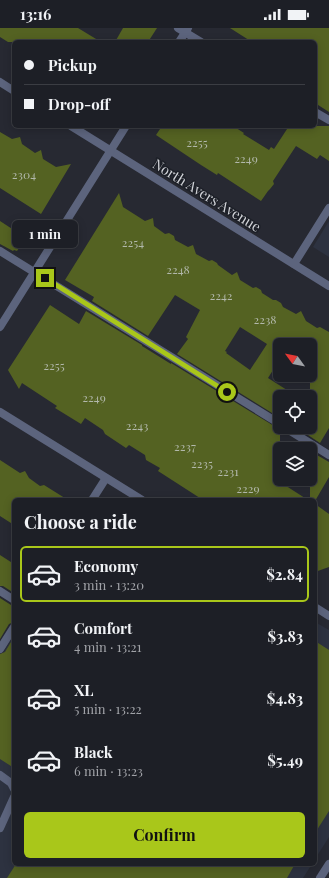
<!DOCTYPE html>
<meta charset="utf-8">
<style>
body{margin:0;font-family:"Playfair Display",serif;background:#25272e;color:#f1f3f6;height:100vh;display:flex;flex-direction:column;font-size:15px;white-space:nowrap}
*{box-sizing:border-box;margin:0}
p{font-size:13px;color:#a0a2a7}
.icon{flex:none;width:22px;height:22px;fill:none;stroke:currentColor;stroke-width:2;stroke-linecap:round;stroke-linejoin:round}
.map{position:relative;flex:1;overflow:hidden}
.panel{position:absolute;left:12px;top:470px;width:305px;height:368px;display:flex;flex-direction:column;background:#1d1f26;border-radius:6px;box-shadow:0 2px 10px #0003,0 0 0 1px #3b3d43}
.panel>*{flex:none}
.top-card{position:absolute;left:12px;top:12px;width:305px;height:88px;border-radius:6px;box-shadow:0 2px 10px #0003,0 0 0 1px #3b3d43;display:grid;align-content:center;height:88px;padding:0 12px;background:#1d1f26}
.needle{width:26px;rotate:303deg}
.controls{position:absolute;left:273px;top:310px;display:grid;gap:8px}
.controls a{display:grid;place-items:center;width:44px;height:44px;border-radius:6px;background:#1d1f26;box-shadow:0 2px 10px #0003,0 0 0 1px #3b3d43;font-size:20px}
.end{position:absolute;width:18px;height:18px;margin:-9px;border:5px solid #a9c71a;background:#111;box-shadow:0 0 0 2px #111}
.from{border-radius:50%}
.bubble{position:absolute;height:28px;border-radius:6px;background:#1d1f26;box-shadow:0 2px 10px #0003,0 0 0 1px #3b3d43;font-size:13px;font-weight:700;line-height:28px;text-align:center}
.top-card b{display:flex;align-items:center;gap:14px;height:38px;font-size:15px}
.top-card b+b{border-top:1px solid #3b3d43}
.top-card i{width:10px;height:10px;background:#f1f3f6}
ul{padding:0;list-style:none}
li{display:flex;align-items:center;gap:12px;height:56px;margin:0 8px 6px;padding:0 4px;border:2px solid transparent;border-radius:6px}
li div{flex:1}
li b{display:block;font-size:15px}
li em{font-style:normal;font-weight:700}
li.on{border-color:#a9c71a}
li>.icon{width:36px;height:36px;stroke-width:1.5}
h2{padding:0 12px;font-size:18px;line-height:48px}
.cta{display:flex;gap:8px;margin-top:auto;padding:8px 12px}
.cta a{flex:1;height:46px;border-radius:6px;background:#a9c71a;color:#111;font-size:16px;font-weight:700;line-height:46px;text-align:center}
.status{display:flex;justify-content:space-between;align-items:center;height:28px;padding:0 20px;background:#1d1f26;direction:ltr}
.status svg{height:11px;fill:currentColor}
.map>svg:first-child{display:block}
.built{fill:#2d3240}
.building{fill:#546222;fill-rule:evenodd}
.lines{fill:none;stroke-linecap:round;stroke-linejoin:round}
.service{stroke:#5c647d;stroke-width:8}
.minor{stroke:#5c647d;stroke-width:8}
.route{stroke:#a9c71a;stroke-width:5}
.labels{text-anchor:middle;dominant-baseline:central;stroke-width:3;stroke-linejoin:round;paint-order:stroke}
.number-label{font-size:12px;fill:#b2b8ab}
.street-label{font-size:14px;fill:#d2d4d9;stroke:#1d2028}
</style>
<div class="status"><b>13:16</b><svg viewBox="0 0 49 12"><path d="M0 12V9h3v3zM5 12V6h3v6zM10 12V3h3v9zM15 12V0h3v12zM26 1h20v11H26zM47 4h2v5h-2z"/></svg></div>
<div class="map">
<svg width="329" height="850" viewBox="0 0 329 850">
<rect width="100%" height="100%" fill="#272932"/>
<!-- built -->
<g class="built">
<path d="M329,193v36l-16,-10z"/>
<path d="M315,594l14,8v207l-14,22z"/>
<path d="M14,607v229h298l-9,14h-303v-220z"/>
</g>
<!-- building -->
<g class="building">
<path d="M0,0h78l23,14h-93l-8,-5z"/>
<path d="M123,0h34l-9,14h-33z"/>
<path d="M230,0h99v84l-14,-9v-61h-63z"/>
<path d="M162,98h71l11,7 -1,1 26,16 2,-3 3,2 15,-23h40v35l-9,-6 -3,4 -21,-13 -23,35 1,3 -4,5 -2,2 -7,10 -43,-28 -1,2 -16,-10 -45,-30z"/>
<path d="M0,104l12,7 8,-2 2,7 13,9 6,-3 2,9 13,8 15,-3 -30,50 -41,-26z"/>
<path d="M119,165l4,14 22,14 8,-3 1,8 11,8 4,-1 5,3 1,4 13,7 5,-2 3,9 13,7 3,-1 5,3 1,2 14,10 5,-3 3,8 13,8 3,-1 5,3 1,3 11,7h3l5,3 2,4 13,7 5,-3 5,10 11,7 3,-1 9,5v96l-9,15 -15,-10 3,-6h2v-82h-30v14l-12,19 30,19h-18v21l-103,-64 11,-15 -2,-2 14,-27 -25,-15 -27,41 -56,-35 2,-4 -29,-17zM240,299l27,17 -17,26 -24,-17 1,-1 -2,-1z"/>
<path d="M0,193l26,17 -9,13 -3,-1 -1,1 -13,-7z"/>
<path d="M50,277l29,19 7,-13 56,34v1l29,18v-1l108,66 1,2v51l28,18h-105l-45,-29 2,-3 -14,-8 -1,-5 -16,-10 -3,3 -21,-14 -2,-4 -18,-12 -4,6 -26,-16 2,-2 -35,-23 -3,6 -11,-19z"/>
<path d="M299,415l10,6h-14z"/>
<path d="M310,423l19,11v15l-14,24v-1h-5z"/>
<path d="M0,432l20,13 5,-2 4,7 11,8 4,-1 24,15h-54v25l-14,-9z"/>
<path d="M315,476l14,10v53l-14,5z"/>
<path d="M0,527l14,9v29l-11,-7h-3z"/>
<path d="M0,570l11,7h3v17l-5,2 -9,15z"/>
<path d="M14,609v131l-14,-9v-105l5,-2z"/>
<path d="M315,613l14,9v161l-14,22z"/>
<path d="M16,836h279l-8,14h-280z"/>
</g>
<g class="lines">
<!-- service -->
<g class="service">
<path d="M178,0l23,14"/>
<path d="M315,84l14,8"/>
<path d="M0,223l280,173"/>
<path d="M294,236l35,-56"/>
<path d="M284,399l45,28"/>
<path d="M92,472l14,-22"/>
<path d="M0,563l14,9"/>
<path d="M0,621l14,-22"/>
<path d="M0,747l11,8 3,6"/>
<path d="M0,800l14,-31"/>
</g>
<!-- minor -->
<g class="minor">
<path d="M179,14l9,-14"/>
<path d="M0,54l14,9"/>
<path d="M71,98l258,160"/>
<path d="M0,299l126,-201"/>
<path d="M0,384l142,88"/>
<path d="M315,579l14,9"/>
<path d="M320,850l9,-14"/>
</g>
</g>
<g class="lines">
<!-- route -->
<path class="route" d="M45,250l182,114"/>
</g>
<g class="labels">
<!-- number labels -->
<g class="number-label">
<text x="197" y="114">2255</text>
<text x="246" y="130">2249</text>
<text x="24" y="146">2304</text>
<text x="133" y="214">2254</text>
<text x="178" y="241">2248</text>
<text x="221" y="267">2242</text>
<text x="265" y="291">2238</text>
<text x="54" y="337">2255</text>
<text x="94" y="369">2249</text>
<text x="137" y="397">2243</text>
<text x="185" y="418">2237</text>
<text x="202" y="435">2235</text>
<text x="228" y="443">2231</text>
<text x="248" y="460">2229</text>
</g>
<!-- street labels -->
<g class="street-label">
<text transform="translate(207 167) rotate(32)">North Avers Avenue</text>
</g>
</g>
</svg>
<div class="controls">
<a><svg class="needle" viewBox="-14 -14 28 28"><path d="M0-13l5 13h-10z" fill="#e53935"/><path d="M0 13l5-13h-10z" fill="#a0a2a7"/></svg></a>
<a><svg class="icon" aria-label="locate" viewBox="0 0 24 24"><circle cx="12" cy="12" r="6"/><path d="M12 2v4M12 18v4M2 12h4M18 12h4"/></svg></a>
<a><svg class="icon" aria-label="layers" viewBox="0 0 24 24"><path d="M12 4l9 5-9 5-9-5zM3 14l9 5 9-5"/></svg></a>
</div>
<i class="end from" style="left:227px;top:364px"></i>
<i class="end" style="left:45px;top:250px"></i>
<div class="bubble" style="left:12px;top:192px;width:66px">1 min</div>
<div class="top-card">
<b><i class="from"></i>Pickup</b>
<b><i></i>Drop-off</b>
</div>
<section class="panel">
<h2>Choose a ride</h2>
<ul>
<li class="on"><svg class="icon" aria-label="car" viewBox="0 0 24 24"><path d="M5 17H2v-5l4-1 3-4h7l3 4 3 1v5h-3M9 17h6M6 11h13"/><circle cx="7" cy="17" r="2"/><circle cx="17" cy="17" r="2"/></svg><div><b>Economy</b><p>3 min · 13:20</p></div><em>$2.84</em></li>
<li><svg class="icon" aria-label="car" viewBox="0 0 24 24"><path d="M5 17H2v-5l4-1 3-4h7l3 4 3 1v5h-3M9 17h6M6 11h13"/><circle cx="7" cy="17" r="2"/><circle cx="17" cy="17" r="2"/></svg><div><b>Comfort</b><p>4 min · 13:21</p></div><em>$3.83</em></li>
<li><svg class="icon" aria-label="car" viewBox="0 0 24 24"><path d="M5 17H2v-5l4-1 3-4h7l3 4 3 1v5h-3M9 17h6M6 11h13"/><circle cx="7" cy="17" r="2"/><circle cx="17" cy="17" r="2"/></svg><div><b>XL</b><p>5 min · 13:22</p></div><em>$4.83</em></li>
<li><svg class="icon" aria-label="car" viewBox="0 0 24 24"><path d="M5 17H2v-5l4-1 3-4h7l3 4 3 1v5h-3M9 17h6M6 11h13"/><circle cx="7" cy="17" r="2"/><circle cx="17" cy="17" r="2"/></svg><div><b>Black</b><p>6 min · 13:23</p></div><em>$5.49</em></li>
</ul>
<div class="cta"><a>Confirm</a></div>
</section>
</div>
